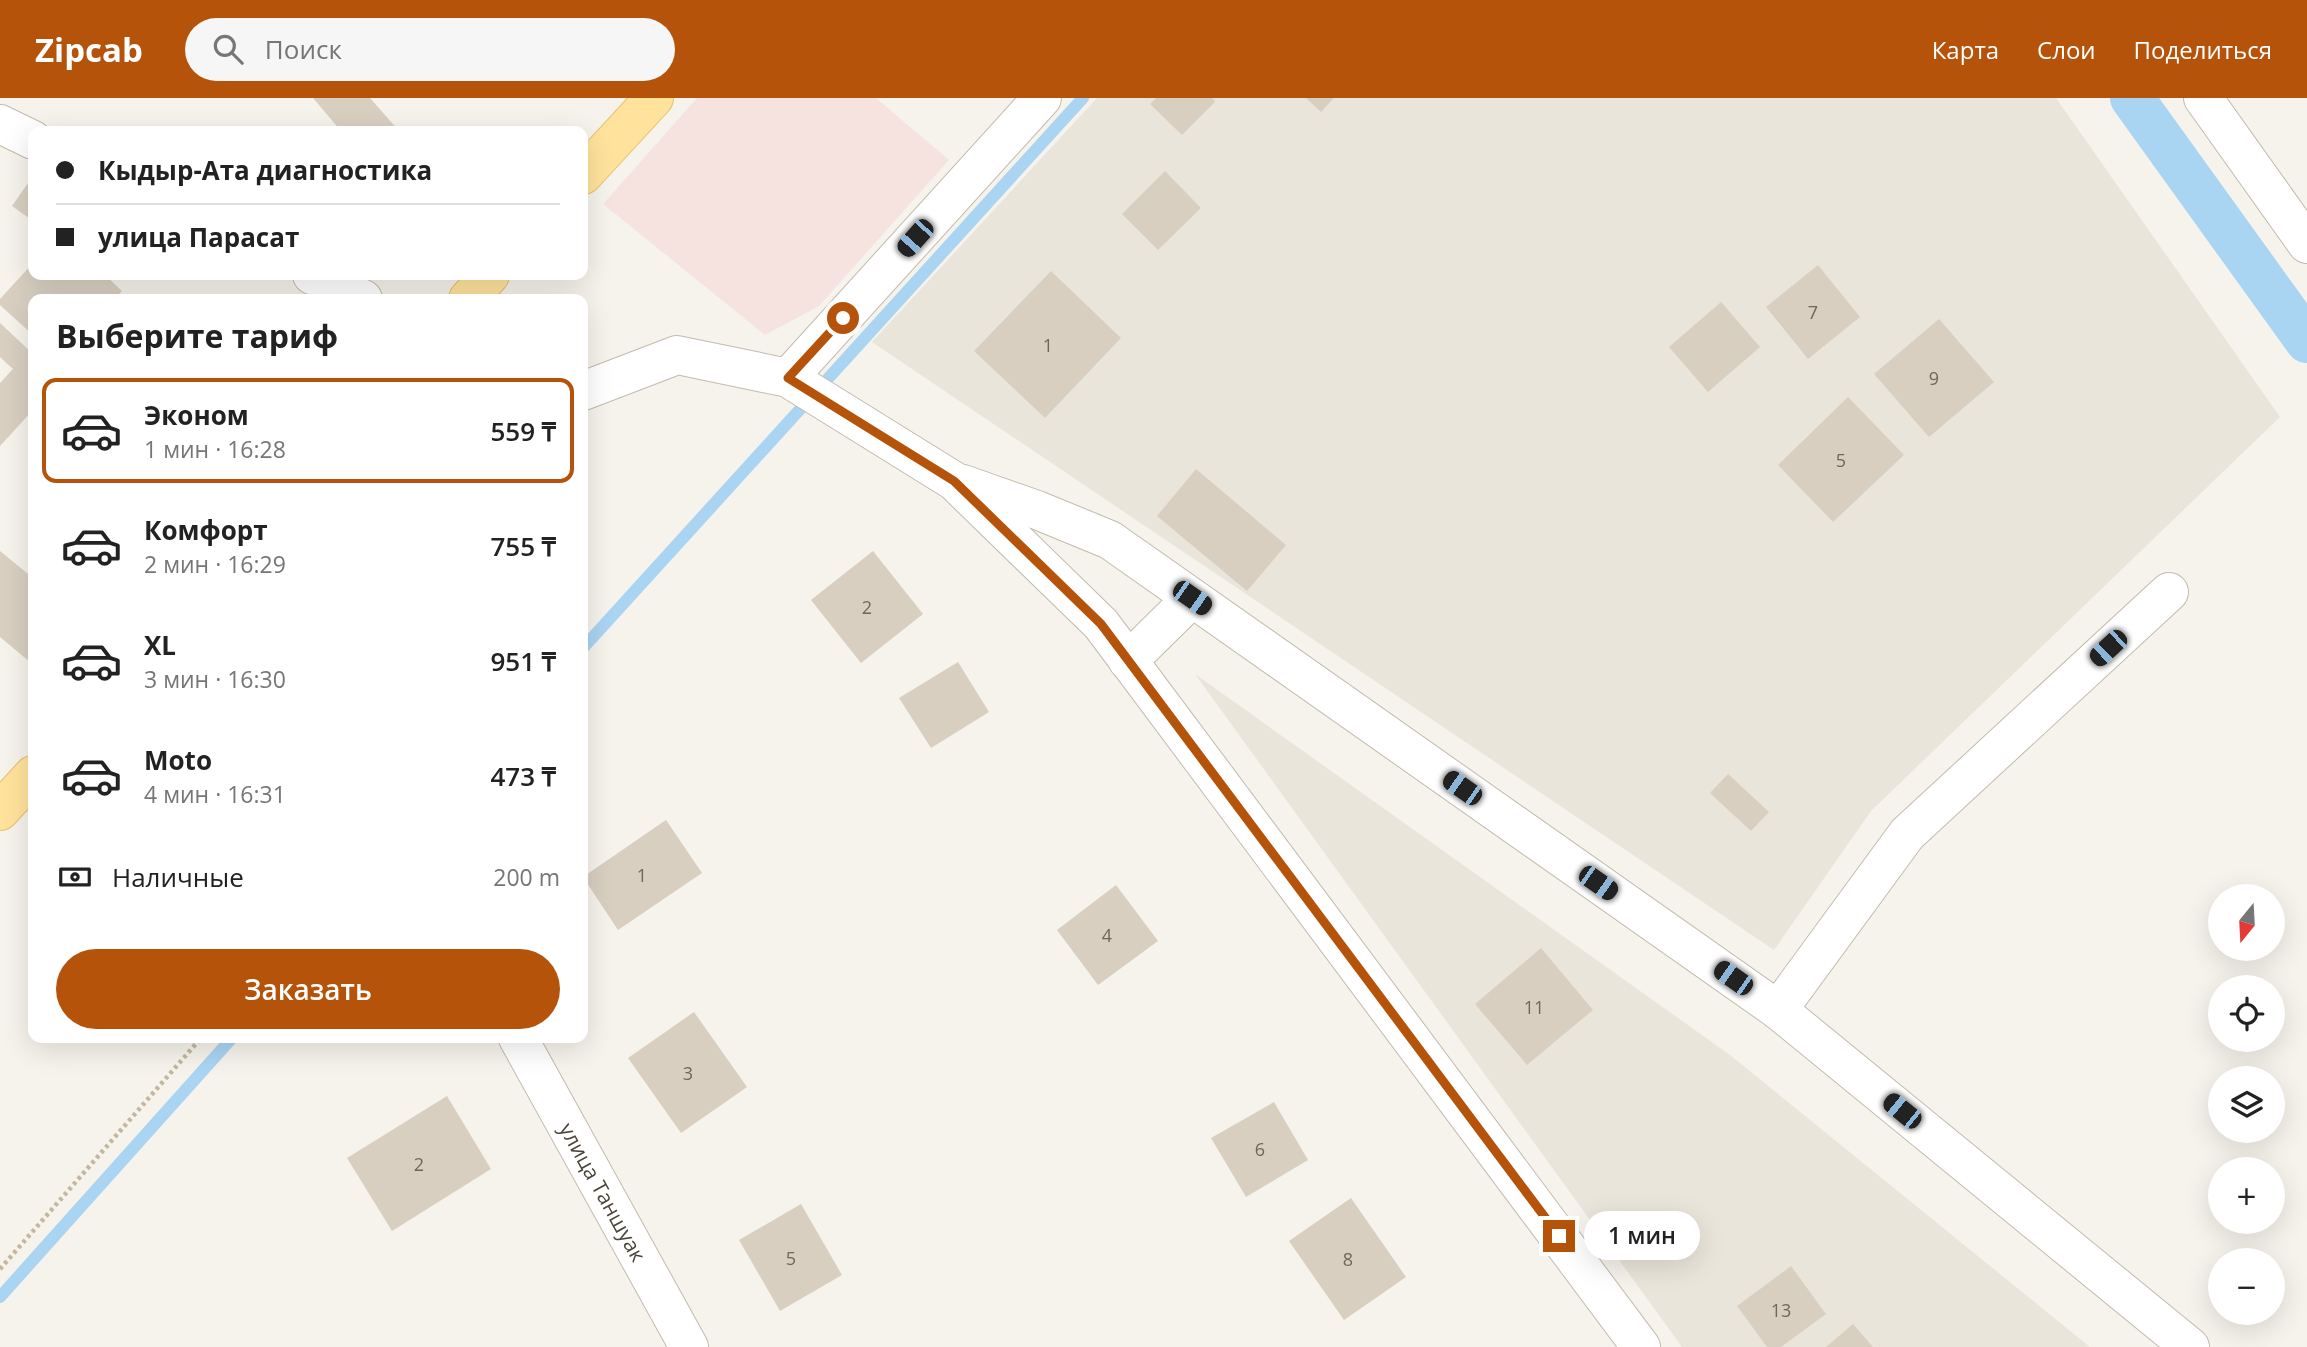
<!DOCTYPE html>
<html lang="ru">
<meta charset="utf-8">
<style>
body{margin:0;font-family:"Open Sans",sans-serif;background:#f6f6f6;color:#222;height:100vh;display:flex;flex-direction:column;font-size:26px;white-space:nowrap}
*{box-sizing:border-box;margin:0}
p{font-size:23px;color:#767676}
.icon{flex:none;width:38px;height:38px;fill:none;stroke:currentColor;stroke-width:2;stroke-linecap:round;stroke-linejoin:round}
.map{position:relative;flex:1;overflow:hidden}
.side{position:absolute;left:28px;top:196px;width:560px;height:749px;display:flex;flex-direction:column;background:#fff;border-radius:14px;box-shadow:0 7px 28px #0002}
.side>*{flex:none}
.hud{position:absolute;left:28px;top:28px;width:560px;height:154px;border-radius:14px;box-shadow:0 7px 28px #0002;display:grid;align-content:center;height:154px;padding:0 28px;background:#fff}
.needle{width:46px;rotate:198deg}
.fabs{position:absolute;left:2208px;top:786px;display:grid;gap:14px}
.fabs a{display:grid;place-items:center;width:77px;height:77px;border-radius:50%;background:#fff;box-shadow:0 7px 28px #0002;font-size:35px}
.end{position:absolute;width:32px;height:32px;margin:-16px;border:9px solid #b45309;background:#fff;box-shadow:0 0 0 4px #fff}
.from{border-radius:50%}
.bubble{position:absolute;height:49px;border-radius:24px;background:#fff;box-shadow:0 7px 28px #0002;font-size:23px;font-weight:600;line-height:49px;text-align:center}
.car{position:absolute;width:21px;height:42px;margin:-21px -10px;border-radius:9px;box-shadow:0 0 5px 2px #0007;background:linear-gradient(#222 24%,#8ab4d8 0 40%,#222 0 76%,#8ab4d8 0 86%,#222 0)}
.hud b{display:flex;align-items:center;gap:24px;height:66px;font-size:26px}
.hud b+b{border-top:2px solid #e0e0e0}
.hud i{width:18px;height:18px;background:#222}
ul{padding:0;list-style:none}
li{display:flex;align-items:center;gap:21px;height:105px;margin:0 14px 10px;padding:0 14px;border:4px solid transparent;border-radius:14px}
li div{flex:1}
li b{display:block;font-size:26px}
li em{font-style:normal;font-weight:600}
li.selected{border-color:#b45309}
li>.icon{width:63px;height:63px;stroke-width:1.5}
h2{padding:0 28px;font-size:32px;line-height:84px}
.pay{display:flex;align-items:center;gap:18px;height:77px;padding:0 28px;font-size:26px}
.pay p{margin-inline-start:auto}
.cta{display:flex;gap:14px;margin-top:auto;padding:14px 28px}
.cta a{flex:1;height:80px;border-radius:42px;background:#b45309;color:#fff;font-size:28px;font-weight:600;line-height:80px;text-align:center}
header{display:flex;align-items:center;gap:42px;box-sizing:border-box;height:98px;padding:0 35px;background:#b45309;color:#fff}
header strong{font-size:33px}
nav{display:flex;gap:38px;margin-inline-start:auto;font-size:24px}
.search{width:490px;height:63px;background:#f6f6f6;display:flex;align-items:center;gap:18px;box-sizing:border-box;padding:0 24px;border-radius:38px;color:#767676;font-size:26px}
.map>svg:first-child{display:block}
.residential{fill:#eae5da}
.medical{fill:#f6e3e0}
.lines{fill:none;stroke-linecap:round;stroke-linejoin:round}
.stream{stroke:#a9d4f2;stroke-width:12}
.canal{stroke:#a9d4f2;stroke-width:44}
.building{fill:#d8cfc1}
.street-casing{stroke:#c2bbae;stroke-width:40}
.primary-casing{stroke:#e6c16a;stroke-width:40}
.path{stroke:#c4b79f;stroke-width:4.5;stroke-dasharray:3.5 3.5;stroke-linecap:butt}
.street{stroke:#fff;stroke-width:38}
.primary{stroke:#ffe39c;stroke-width:38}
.route{stroke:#b45309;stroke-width:9}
.labels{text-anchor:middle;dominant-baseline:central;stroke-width:5;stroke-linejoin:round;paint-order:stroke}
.number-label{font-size:18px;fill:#6e675b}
.street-label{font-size:21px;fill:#4b4439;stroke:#fff}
</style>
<header>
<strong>Zipcab</strong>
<div class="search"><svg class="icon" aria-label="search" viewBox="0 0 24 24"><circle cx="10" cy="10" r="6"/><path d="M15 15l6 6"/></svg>Поиск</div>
<nav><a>Карта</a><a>Слои</a><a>Поделиться</a></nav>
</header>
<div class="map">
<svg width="2307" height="1249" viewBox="0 0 2307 1249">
<rect width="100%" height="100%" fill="#f6f3ec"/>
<!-- residential -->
<g class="residential">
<path d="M1097,0h959l224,319 -409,394 -97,139 -902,-608z"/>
<path d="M1195,576l535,381 360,292h-408z"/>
</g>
<!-- medical -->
<path class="medical" d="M697,0h179l73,62 -130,146 -54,29 -162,-131z"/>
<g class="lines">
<!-- stream -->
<g class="stream">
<path d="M583,550l500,-550"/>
<path d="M0,1199l232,-259"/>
</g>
<!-- canal -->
<path class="canal" d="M2132,0l175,243"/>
</g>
<!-- building -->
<g class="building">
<path d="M313,0h57l29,33h-58z"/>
<path d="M1156,0h56l3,4 -33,33 -32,-31z"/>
<path d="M1306,0h28l-13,14z"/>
<path d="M1165,73l36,37 -43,42 -36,-36z"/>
<path d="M28,85l5,4v34l-21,-15z"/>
<path d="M33,165v12h72l17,16 -7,8h-82v36l-33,-30v-6z"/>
<path d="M1818,167l42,52 -52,42 -42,-52z"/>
<path d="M1051,173l70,67 -76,80 -71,-67z"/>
<path d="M1721,204l39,45 -52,45 -39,-45z"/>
<path d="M1939,221l55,63 -65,55 -55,-63z"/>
<path d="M0,225l33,31v56l-33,36v-63l13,-14 -13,-12z"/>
<path d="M1848,299l56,58 -71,67 -55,-57z"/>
<path d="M1196,371l90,76 -39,46 -90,-75z"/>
<path d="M0,453l33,27v80l-3,4 -30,-25z"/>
<path d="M873,453l50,63 -62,49 -50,-63z"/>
<path d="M958,564l31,50 -58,36 -32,-50z"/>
<path d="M1728,676l41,38 -18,19 -41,-38z"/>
<path d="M666,722l36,53 -84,57 -35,-53z"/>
<path d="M1116,787l42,56 -60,44 -41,-55z"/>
<path d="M1541,850l52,62 -66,55 -52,-61z"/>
<path d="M694,914l53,75 -66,46 -53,-75z"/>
<path d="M447,998l44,73 -99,62 -45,-73z"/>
<path d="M1274,1004l34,58 -62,37 -35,-59z"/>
<path d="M1351,1100l55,79 -62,43 -55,-79z"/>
<path d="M801,1106l41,71 -62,36 -41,-71z"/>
<path d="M1791,1168l35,48 -45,33h-14l-30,-41z"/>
<path d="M1853,1226l20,23h-47z"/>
</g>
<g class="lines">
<defs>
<g id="street">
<path d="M2203,0l104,146"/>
<path d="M0,26l33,16"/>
<path d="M312,177l51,24"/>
<path d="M788,280l254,-280"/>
<path d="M583,293l94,-36 111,23 166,103 147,143 540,723"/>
<path d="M963,386l74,26 73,30 668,470 412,337"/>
<path d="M1128,563l64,-63"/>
<path d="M1778,912l129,-176 262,-242"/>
<path d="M518,940l171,309"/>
</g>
<g id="primary">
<path d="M583,77l71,-77"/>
<path d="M468,201l22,-24"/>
<path d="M0,713l33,-36"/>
</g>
</defs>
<!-- street casing -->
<use href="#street" class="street-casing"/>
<!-- primary casing -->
<use href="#primary" class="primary-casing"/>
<!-- path -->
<path class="path" d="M0,1171l201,-231"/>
<!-- street -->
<use href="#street" class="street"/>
<!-- primary -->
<use href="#primary" class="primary"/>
</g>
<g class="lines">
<!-- route -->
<path class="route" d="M843,220l-55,60 166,103 147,143 458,612"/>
</g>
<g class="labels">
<!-- number labels -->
<g class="number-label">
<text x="1813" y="214">7</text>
<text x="1048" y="247">1</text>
<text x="1934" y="280">9</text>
<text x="1841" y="362">5</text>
<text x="867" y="509">2</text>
<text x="642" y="777">1</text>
<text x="1107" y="837">4</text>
<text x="1534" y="909">11</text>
<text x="688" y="975">3</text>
<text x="1260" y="1051">6</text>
<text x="419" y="1066">2</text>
<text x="791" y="1160">5</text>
<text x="1348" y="1161">8</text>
<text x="1781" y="1212">13</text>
</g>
<!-- street labels -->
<g class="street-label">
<text transform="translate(603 1094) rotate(61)">улица Таншуак</text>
</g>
</g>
</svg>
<div class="fabs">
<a><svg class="needle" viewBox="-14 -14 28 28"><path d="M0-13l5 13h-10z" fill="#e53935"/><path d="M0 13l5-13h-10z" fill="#767676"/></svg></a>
<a><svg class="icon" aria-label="locate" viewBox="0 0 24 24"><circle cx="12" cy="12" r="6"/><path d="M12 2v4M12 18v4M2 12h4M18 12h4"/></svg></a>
<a><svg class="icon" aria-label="layers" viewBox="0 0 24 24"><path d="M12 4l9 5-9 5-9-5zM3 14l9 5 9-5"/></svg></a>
<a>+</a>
<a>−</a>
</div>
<i class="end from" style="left:843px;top:220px"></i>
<i class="end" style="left:1559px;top:1138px"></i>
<div class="bubble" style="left:1584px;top:1113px;width:116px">1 мин</div>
<i class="car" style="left:915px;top:140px;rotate:222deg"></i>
<i class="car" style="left:1192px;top:500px;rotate:125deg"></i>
<i class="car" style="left:2108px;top:550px;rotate:227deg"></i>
<i class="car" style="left:1462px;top:690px;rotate:305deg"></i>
<i class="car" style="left:1598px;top:785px;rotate:125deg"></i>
<i class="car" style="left:1733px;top:880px;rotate:305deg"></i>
<i class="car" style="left:1902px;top:1013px;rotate:309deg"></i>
<div class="hud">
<b><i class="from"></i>Кыдыр-Ата диагностика</b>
<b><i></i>улица Парасат</b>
</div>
<section class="side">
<h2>Выберите тариф</h2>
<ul>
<li class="selected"><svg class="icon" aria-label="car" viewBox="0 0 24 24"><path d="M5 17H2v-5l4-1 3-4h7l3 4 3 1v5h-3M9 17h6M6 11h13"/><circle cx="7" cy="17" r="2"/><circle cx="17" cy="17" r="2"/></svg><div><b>Эконом</b><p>1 мин · 16:28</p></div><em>559 ₸</em></li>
<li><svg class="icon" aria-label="car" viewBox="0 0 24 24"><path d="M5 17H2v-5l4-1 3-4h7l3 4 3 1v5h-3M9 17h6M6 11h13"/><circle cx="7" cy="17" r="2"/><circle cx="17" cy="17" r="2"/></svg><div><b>Комфорт</b><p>2 мин · 16:29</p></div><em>755 ₸</em></li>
<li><svg class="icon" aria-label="car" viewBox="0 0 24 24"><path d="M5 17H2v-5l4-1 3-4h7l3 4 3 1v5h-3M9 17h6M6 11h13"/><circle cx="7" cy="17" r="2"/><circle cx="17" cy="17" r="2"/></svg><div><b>XL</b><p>3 мин · 16:30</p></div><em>951 ₸</em></li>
<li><svg class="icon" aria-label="car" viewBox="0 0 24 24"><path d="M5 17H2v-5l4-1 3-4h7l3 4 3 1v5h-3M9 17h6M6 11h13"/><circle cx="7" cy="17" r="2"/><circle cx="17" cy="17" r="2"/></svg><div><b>Moto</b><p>4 мин · 16:31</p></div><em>473 ₸</em></li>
</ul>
<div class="pay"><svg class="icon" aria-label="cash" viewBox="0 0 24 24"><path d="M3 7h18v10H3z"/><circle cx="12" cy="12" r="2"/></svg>Наличные<p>200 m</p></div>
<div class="cta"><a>Заказать</a></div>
</section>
</div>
